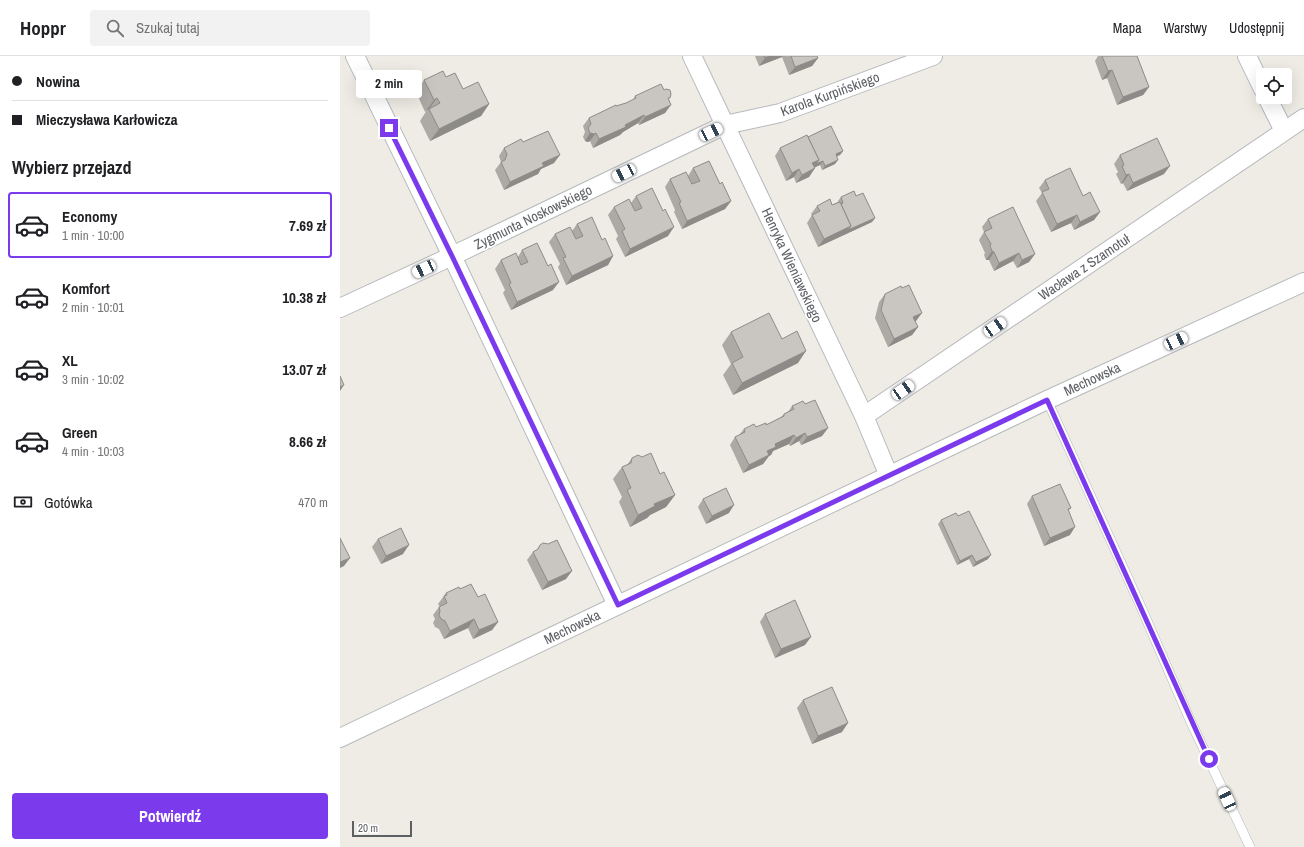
<!DOCTYPE html>
<html lang="pl">
<meta charset="utf-8">
<style>
body{margin:0;font-family:"Archivo Narrow",sans-serif;background:#f2f2f2;color:#202124;height:100vh;display:flex;flex-direction:column;font-size:15px;white-space:nowrap}
*{box-sizing:border-box;margin:0}
p{font-size:13px;color:#757577}
.icon{flex:none;width:22px;height:22px;fill:none;stroke:currentColor;stroke-width:2;stroke-linecap:round;stroke-linejoin:round}
.map{position:relative;flex:1;overflow:hidden}
.sheet{display:flex;flex-direction:column;background:#fff;width:340px}
.sheet>*{flex:none}
.banner{display:grid;align-content:center;height:88px;padding:0 12px;background:#fff}
.fabs{position:absolute;left:916px;top:12px;display:grid;gap:8px}
.fabs a{display:grid;place-items:center;width:36px;height:36px;border-radius:4px;background:#fff;box-shadow:0 4px 16px #0002;font-size:20px}
.scale{position:absolute;left:12px;bottom:10px;width:60px;box-sizing:border-box;padding-left:4px;border:2px solid #5c5f64;border-top:0;font-size:11px;line-height:14px;white-space:nowrap;color:#5c5f64;-webkit-text-stroke:3px #fff;paint-order:stroke}
.end{position:absolute;width:18px;height:18px;margin:-9px;border:5px solid #7c3aed;background:#fff;box-shadow:0 0 0 2px #fff}
.from{border-radius:50%}
.bubble{position:absolute;height:28px;border-radius:4px;background:#fff;box-shadow:0 4px 16px #0002;font-size:13px;font-weight:700;line-height:28px;text-align:center}
.car{position:absolute;width:12px;height:24px;margin:-12px -6px;border-radius:5px;box-shadow:0 0 3px 1px #0007;background:linear-gradient(#fff 24%,#345 0 40%,#fff 0 76%,#345 0 86%,#fff 0)}
.banner b{display:flex;align-items:center;gap:14px;height:38px;font-size:15px}
.banner b+b{border-top:1px solid #e0e0e0}
.banner i{width:10px;height:10px;background:#202124}
ul{padding:0;list-style:none}
li{display:flex;align-items:center;gap:12px;height:66px;margin:0 8px 6px;padding:0 4px;border:2px solid transparent;border-radius:4px}
li div{flex:1}
li b{display:block;font-size:15px}
li em{font-style:normal;font-weight:700}
li.on{border-color:#7c3aed}
li>.icon{width:36px;height:36px;stroke-width:1.5}
h2{padding:0 12px;font-size:18px;line-height:48px}
.pay{display:flex;align-items:center;gap:10px;height:44px;padding:0 12px;font-size:15px}
.pay p{margin-inline-start:auto}
.action{display:flex;gap:8px;margin-top:auto;padding:8px 12px}
.action a{flex:1;height:46px;border-radius:4px;background:#7c3aed;color:#fff;font-size:16px;font-weight:700;line-height:46px;text-align:center}
header{display:flex;align-items:center;gap:24px;box-sizing:border-box;height:56px;padding:0 20px;background:#fff;border-bottom:1px solid #e0e0e0}
header strong{font-size:19px}
nav{display:flex;gap:22px;margin-inline-start:auto;font-size:14px}
.search{width:280px;height:36px;background:#f2f2f2;display:flex;align-items:center;gap:10px;box-sizing:border-box;padding:0 14px;border-radius:4px;color:#757577;font-size:15px}
main{display:flex;flex:1;min-height:0}
.map>svg:first-child{display:block}
.lines{fill:none;stroke-linecap:round;stroke-linejoin:round}
.lane-casing{stroke:#b6b9bd;stroke-width:10}
.street-casing{stroke:#b6b9bd;stroke-width:20}
.lane{stroke:#fff;stroke-width:9}
.street{stroke:#fff;stroke-width:18}
.wall{fill:#adaaa6}
.shaded-wall{fill:#8d8b87}
.building{fill:#c9c6c1;stroke:#8d8b87}
.route{stroke:#7c3aed;stroke-width:5}
.labels{text-anchor:middle;dominant-baseline:central;stroke-width:3.5;stroke-linejoin:round;paint-order:stroke}
.street-label{font-size:14px;fill:#5c5f64;stroke:#fff}
</style>
<header>
<strong>Hoppr</strong>
<div class="search"><svg class="icon" aria-label="search" viewBox="0 0 24 24"><circle cx="10" cy="10" r="6"/><path d="M15 15l6 6"/></svg>Szukaj tutaj</div>
<nav><a>Mapa</a><a>Warstwy</a><a>Udostępnij</a></nav>
</header>
<main>
<section class="sheet">
<div class="banner">
<b><i class="from"></i>Nowina</b>
<b><i></i>Mieczysława Karłowicza</b>
</div>
<h2>Wybierz przejazd</h2>
<ul>
<li class="on"><svg class="icon" aria-label="car" viewBox="0 0 24 24"><path d="M5 17H2v-5l4-1 3-4h7l3 4 3 1v5h-3M9 17h6M6 11h13"/><circle cx="7" cy="17" r="2"/><circle cx="17" cy="17" r="2"/></svg><div><b>Economy</b><p>1 min · 10:00</p></div><em>7.69 zł</em></li>
<li><svg class="icon" aria-label="car" viewBox="0 0 24 24"><path d="M5 17H2v-5l4-1 3-4h7l3 4 3 1v5h-3M9 17h6M6 11h13"/><circle cx="7" cy="17" r="2"/><circle cx="17" cy="17" r="2"/></svg><div><b>Komfort</b><p>2 min · 10:01</p></div><em>10.38 zł</em></li>
<li><svg class="icon" aria-label="car" viewBox="0 0 24 24"><path d="M5 17H2v-5l4-1 3-4h7l3 4 3 1v5h-3M9 17h6M6 11h13"/><circle cx="7" cy="17" r="2"/><circle cx="17" cy="17" r="2"/></svg><div><b>XL</b><p>3 min · 10:02</p></div><em>13.07 zł</em></li>
<li><svg class="icon" aria-label="car" viewBox="0 0 24 24"><path d="M5 17H2v-5l4-1 3-4h7l3 4 3 1v5h-3M9 17h6M6 11h13"/><circle cx="7" cy="17" r="2"/><circle cx="17" cy="17" r="2"/></svg><div><b>Green</b><p>4 min · 10:03</p></div><em>8.66 zł</em></li>
</ul>
<div class="pay"><svg class="icon" aria-label="cash" viewBox="0 0 24 24"><path d="M3 7h18v10H3z"/><circle cx="12" cy="12" r="2"/></svg>Gotówka<p>470 m</p></div>
<div class="action"><a>Potwierdź</a></div>
</section>
<div class="map">
<svg width="964" height="791" viewBox="0 0 964 791">
<rect width="100%" height="100%" fill="#eeece4"/>
<g class="lines">
<defs>
<path id="lane" d="M707,344l94,207 49,113 60,127"/>
<g id="street">
<path d="M15,0l97,200 165,349"/>
<path d="M352,0l172,360 25,60"/>
<path d="M907,0l16,33"/>
<path d="M927,41l17,34"/>
<path d="M0,252l112,-52 273,-131 55,-12 153,-57"/>
<path d="M524,360l440,-298"/>
<path d="M0,682l707,-338 257,-118"/>
</g>
</defs>
<!-- lane casing -->
<use href="#lane" class="lane-casing"/>
<!-- street casing -->
<use href="#street" class="street-casing"/>
<!-- lane -->
<use href="#lane" class="lane"/>
<!-- street -->
<use href="#street" class="street"/>
</g>
<!-- wall -->
<g class="wall">
<path d="M415,0h62l1,2 -6,8 -23,9 -7,-18 -23,9z"/>
<path d="M758,0h39l12,31 -6,8 -26,10 -10,-27 -5,2 -7,-19z"/>
<path d="M106,21l17,12 26,15 -8,12 -51,25 -10,-20 7,-11 -2,2 -9,-20 8,-12z"/>
<path d="M295,40l34,4 -4,13 -26,12 -1,-2 -15,9 -3,3 -27,13 -3,-7 -2,1 -3,-1 -2,-4 2,-5 -2,-6 6,-8 37,-15 7,-3z"/>
<path d="M468,81l35,14 -3,4 -3,1 -2,8 -13,6 -2,-5 -5,2v1l-6,9 -13,6 -2,-6 -8,4 -11,-25 5,-8z"/>
<path d="M183,86l31,21 -13,6 -3,5 -34,16 -9,-20 6,-8 -2,-6 5,-8z"/>
<path d="M780,99l44,19 -37,17 -4,-8 -2,1 -5,-10 2,-2 -4,-8z"/>
<path d="M353,112l27,16 11,17 -6,8 -43,20 -8,-17 1,-2 -10,-23 5,-8 18,-3z"/>
<path d="M705,124l38,16 17,16 -6,8 -20,10 -3,-7 -20,9 -15,-31 6,-8 -3,-5z"/>
<path d="M296,140l32,40 -43,21 -9,-18 2,-3 -10,-21 6,-8 17,-4z"/>
<path d="M516,140l19,22 -3,4 -54,25 -11,-24 5,-8 -1,-1 6,-8 15,-1 6,-3v-1l3,-4z"/>
<path d="M648,163l47,35 -6,8 -12,6 -4,-7 -19,10 -5,-11h-3l-2,-5 1,-2 -6,-13 5,-8 -2,-5z"/>
<path d="M237,168l25,16 11,16 -5,9 -42,20 -8,-18 2,-3 -11,-22 6,-8 17,-3z"/>
<path d="M182,194l31,40 -42,20 -8,-17 2,-3 -10,-21 6,-9 17,-3z"/>
<path d="M545,238l31,27 -1,1 3,5 -6,8 -24,12 -13,-29 4,-16z"/>
<path d="M391,276l51,7 16,24 -65,32 -10,-20 8,-11 -9,-19z"/>
<path d="M465,348l23,24 -6,8 -21,9 -2,-4 -9,5 -1,-2 -16,7 -2,4 -2,1 -6,8 -20,9 -13,-28 5,-8 4,-2 5,-6 12,-2 10,-2 15,-8 3,-3 4,-2 4,-6z"/>
<path d="M292,402l28,16 15,21 -9,12 -16,8 -3,3 -17,9 -11,-25 3,-5 -9,-18 9,-12 5,-2z"/>
<path d="M692,440l39,12 -3,3 2,24 -26,11 -17,-42z"/>
<path d="M363,443l26,14 -23,11 -8,-17z"/>
<path d="M618,460l30,43 -15,8 -4,-8 -12,6 -19,-41 3,-4z"/>
<path d="M38,483l25,15 -22,10 -9,-17z"/>
<path d="M208,488l18,35 -24,11 -15,-30 6,-8 4,-2 3,-5z"/>
<path d="M120,533l18,8 20,25 -6,8 -19,9 -5,-11 -24,11 -5,-10 -4,-2 -2,-4 2,-4 -2,-4 6,-8h1l-2,-3 8,-11z"/>
<path d="M425,558l40,31 -30,13 -15,-36z"/>
<path d="M463,644l39,32 -30,12 -15,-36z"/>
</g>
<!-- shaded-wall -->
<g class="shaded-wall">
<path d="M430,0h13l-1,1 -23,9 6,-8z"/>
<path d="M478,2l-6,8 -23,9 6,-8z"/>
<path d="M772,14l-5,8 -5,2 6,-9z"/>
<path d="M809,31l-6,8 -26,10 6,-8z"/>
<path d="M97,42l-8,11 -2,1 -2,2 9,-12z"/>
<path d="M149,48l-8,12 -51,25 9,-12z"/>
<path d="M331,49l-6,8 -26,12 6,-8z"/>
<path d="M304,59l-6,8 -15,9 -3,3 -27,13 6,-9z"/>
<path d="M250,77h6l-6,8 -2,1 -3,-1z"/>
<path d="M503,95l-3,4 -7,3 3,-4z"/>
<path d="M220,99l-6,8 -13,6 -3,5 -34,16 6,-8 32,-19z"/>
<path d="M479,104l4,1 -3,4 -13,6 5,-8z"/>
<path d="M498,104l-3,4 -13,6 3,-4z"/>
<path d="M830,110l-6,8 -37,17 6,-8z"/>
<path d="M475,112l-6,9 -13,6 6,-8z"/>
<path d="M459,113l-5,8 -8,4 6,-8z"/>
<path d="M789,118l-6,9 -2,1 5,-9z"/>
<path d="M391,145l-6,8 -43,20 5,-8z"/>
<path d="M760,156l-6,8 -20,10 6,-8z"/>
<path d="M737,159l-6,8 -20,9 6,-8z"/>
<path d="M535,162l-3,4 -54,25 6,-8 27,-13z"/>
<path d="M334,171l-6,9 -43,21 5,-8z"/>
<path d="M652,195l2,1 -5,8h-3z"/>
<path d="M679,197l-6,8 -19,10 5,-8z"/>
<path d="M695,198l-6,8 -12,6 5,-8z"/>
<path d="M273,200l-5,9 -42,20 6,-9z"/>
<path d="M219,226l-6,8 -42,20 6,-8z"/>
<path d="M582,257l-6,8 -9,5 6,-9z"/>
<path d="M578,271l-6,8 -24,12 6,-8z"/>
<path d="M466,295l-8,12 -65,32 9,-12z"/>
<path d="M4,329l-4,6v-4z"/>
<path d="M488,372l-6,8 -21,9 6,-8z"/>
<path d="M465,377l-6,8 -9,5 6,-8z"/>
<path d="M454,379l-5,9 -16,7 -2,4 -2,1 -6,8 -20,9 6,-8 26,-21z"/>
<path d="M335,439l-9,12 -16,8 -3,3 -17,9 8,-12 16,-11z"/>
<path d="M394,449l-5,8 -23,11 6,-8z"/>
<path d="M735,471l-5,8 -26,11 6,-8z"/>
<path d="M69,489l-6,9 -22,10 5,-8z"/>
<path d="M632,499l-3,4 -12,6 3,-4z"/>
<path d="M651,499l-3,4 -15,8 3,-5z"/>
<path d="M10,502l-6,8 -4,2v-6z"/>
<path d="M232,515l-6,8 -24,11 6,-8z"/>
<path d="M134,563l-6,9 -24,11 6,-8z"/>
<path d="M158,566l-6,8 -19,9 6,-9z"/>
<path d="M471,581l-6,8 -30,13 6,-9z"/>
<path d="M508,667l-6,9 -30,12 6,-8z"/>
</g>
<!-- building -->
<g class="building">
<path d="M424,0h6l-5,2z"/>
<path d="M451,0h26l1,2 -23,9z"/>
<path d="M762,0h35l12,31 -26,10 -11,-27 -4,1z"/>
<path d="M103,15l3,6 9,-4 8,16 15,-7 11,22 -50,25 -10,-20 11,-6 -3,-5 -3,2 -10,-20z"/>
<path d="M321,28l3,6 2,-1 4,1 1,4 -1,4h-2l3,7 -26,12 -1,-2 -19,10 1,2 -27,12 -3,-6 -2,1 -4,-1 -2,-5 3,-4 -2,-6 27,-13v1l10,-3 10,-5 -1,-2z"/>
<path d="M491,70l12,25 -7,3 2,6 -13,6 -2,-5 -7,3 3,-4 -11,-23z"/>
<path d="M208,75l12,24 -18,8 2,3 -34,16 -9,-20 4,-2 2,-6 -3,-6 17,-9 2,3z"/>
<path d="M467,79l12,25 -7,3 3,5 -13,7 -3,-6 -7,4 -12,-25z"/>
<path d="M817,82l13,28 -37,17 -4,-9 -3,1 -4,-9 2,-1 -4,-10z"/>
<path d="M369,105l11,23 2,-2 9,19 -44,20 -8,-18 2,-1 -11,-23 16,-7 6,12 8,-3 -7,-13z"/>
<path d="M730,112l13,28 7,-4 10,20 -20,10 -3,-7 -20,9 -15,-32 7,-3 -4,-9z"/>
<path d="M312,132l11,23 2,-2 9,18 -44,22 -8,-18 3,-2 -11,-22 15,-8 6,12 7,-3 -6,-12z"/>
<path d="M514,135l2,5 7,-3 12,25 -27,12 3,-4 -10,-22 2,-1 -2,-6z"/>
<path d="M490,143l2,6 8,-3 11,24 -27,13 -12,-24 8,-4 -3,-5z"/>
<path d="M673,151l22,47 -13,6 -3,-7 -20,10 -5,-11 -2,-1 -2,-5 1,-2 -7,-12 8,-4 -4,-9z"/>
<path d="M252,161l10,23 3,-2 8,18 -41,20 -9,-18 3,-1 -11,-23 15,-7 6,12 7,-3 -6,-12z"/>
<path d="M197,187l11,23 3,-2 8,18 -42,20 -8,-18 2,-1 -10,-23 15,-7 5,12 7,-3 -6,-12z"/>
<path d="M569,229l13,28 -9,4 5,10 -24,12 -13,-29 4,-16 16,-8 1,2z"/>
<path d="M429,257l13,26 15,-8 9,20 -64,32 -10,-20 11,-6 -12,-25z"/>
<path d="M0,320l4,9 -4,2z"/>
<path d="M475,344l13,28 -21,9 -2,-4 -9,5 -2,-3 -19,9 1,3 -9,4 2,4 -20,10 -14,-28 10,-5 -1,-3 10,-5 2,3 10,-4v2l18,-9v-2l10,-5 -2,-3 11,-5 2,3z"/>
<path d="M311,397l9,21 4,-2 11,23 -21,9 1,2 -17,9 -11,-25 4,-2 -9,-21 9,-4 1,-5 6,-3 4,2z"/>
<path d="M720,428l11,24 -3,1 7,18 -25,11 -18,-42z"/>
<path d="M386,432l8,17 -22,11 -9,-17z"/>
<path d="M629,455l22,44 -15,7 -4,-7 -12,6 -19,-41 15,-7 2,3z"/>
<path d="M61,472l8,17 -23,11 -8,-17z"/>
<path d="M0,482l10,20 -10,4z"/>
<path d="M217,484l15,31 -24,11 -15,-30 5,-3 2,-4 3,-2 5,1z"/>
<path d="M131,528l7,13 7,-3 13,28 -19,8 -5,-11 -24,12 -5,-10 -4,-2 -2,-4 1,-4 -1,-4 8,-4 -3,-7 3,-1 -1,-2 13,-6 1,2z"/>
<path d="M455,544l16,37 -30,12 -16,-35z"/>
<path d="M492,631l16,36 -30,13 -15,-36z"/>
</g>
<g class="lines">
<!-- route -->
<path class="route" d="M49,72l63,128 166,349 429,-205 162,359"/>
</g>
<g class="labels">
<!-- street labels -->
<g class="street-label">
<text transform="translate(490 38) rotate(-20)">Karola Kurpińskiego</text>
<text transform="translate(193 161) rotate(-26)">Zygmunta Noskowskiego</text>
<text transform="translate(452 209) rotate(65)">Henryka Wieniawskiego</text>
<text transform="translate(744 211) rotate(-34)">Wacława z Szamotuł</text>
<text transform="translate(752 323) rotate(-25)">Mechowska</text>
<text transform="translate(232 571) rotate(-26)">Mechowska</text>
</g>
</g>
</svg>
<div class="fabs">
<a><svg class="icon" aria-label="locate" viewBox="0 0 24 24"><circle cx="12" cy="12" r="6"/><path d="M12 2v4M12 18v4M2 12h4M18 12h4"/></svg></a>
</div>
<div class="scale">20 m</div>
<i class="end from" style="left:869px;top:703px"></i>
<i class="end" style="left:49px;top:72px"></i>
<div class="bubble" style="left:16px;top:14px;width:66px">2 min</div>
<i class="car" style="left:371px;top:76px;rotate:64deg"></i>
<i class="car" style="left:284px;top:117px;rotate:244deg"></i>
<i class="car" style="left:84px;top:213px;rotate:245deg"></i>
<i class="car" style="left:655px;top:271px;rotate:56deg"></i>
<i class="car" style="left:836px;top:285px;rotate:65deg"></i>
<i class="car" style="left:563px;top:334px;rotate:56deg"></i>
<i class="car" style="left:887px;top:743px;rotate:335deg"></i>
</div>
</main>
